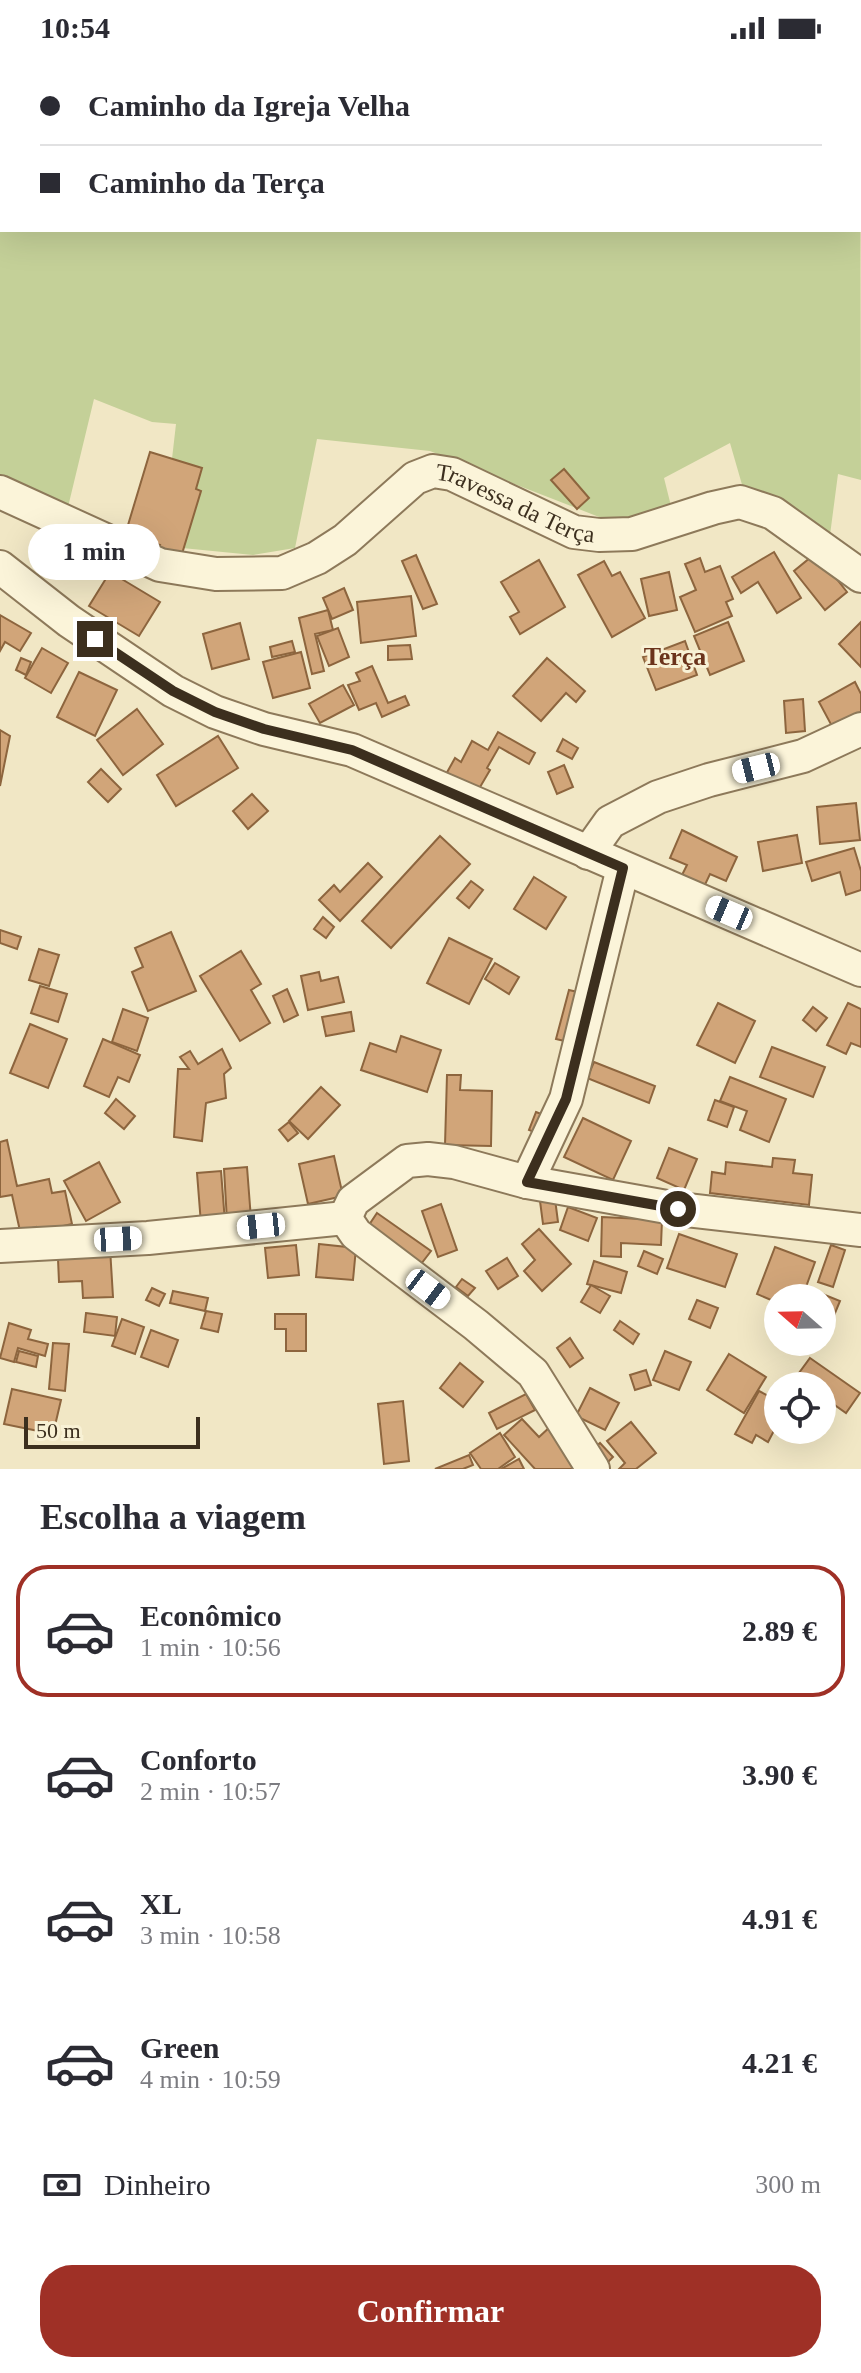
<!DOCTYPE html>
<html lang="pt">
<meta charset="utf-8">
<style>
body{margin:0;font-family:Georgia,serif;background:#f7f7f7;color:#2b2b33;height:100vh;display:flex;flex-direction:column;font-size:30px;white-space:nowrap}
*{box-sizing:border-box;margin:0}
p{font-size:26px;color:#7c7c81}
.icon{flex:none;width:44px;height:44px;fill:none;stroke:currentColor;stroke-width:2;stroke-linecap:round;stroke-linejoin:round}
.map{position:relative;height:1413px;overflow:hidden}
.drawer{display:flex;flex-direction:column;background:#fff;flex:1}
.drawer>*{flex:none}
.top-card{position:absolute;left:0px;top:0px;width:862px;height:176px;box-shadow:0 8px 32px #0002;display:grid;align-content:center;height:176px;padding:0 40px;background:#fff}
.needle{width:52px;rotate:290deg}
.fabs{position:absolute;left:764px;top:1228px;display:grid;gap:16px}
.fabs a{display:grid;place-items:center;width:72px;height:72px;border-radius:50%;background:#fff;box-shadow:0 8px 32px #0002;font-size:40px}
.scale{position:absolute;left:24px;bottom:20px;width:176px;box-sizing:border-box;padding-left:8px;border:4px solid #3c2f1e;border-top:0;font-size:22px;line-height:28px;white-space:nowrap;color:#3c2f1e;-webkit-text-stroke:6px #f8f1d5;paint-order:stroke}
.end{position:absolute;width:36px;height:36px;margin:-18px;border:10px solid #3c2f1e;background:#fff;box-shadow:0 0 0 4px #fff}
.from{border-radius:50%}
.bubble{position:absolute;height:56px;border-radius:28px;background:#fff;box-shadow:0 8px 32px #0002;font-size:26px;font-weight:800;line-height:56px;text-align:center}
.car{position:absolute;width:24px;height:48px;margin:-24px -12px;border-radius:10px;box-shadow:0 0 6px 2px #0007;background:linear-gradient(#fff 24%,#345 0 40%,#fff 0 76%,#345 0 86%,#fff 0)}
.top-card b{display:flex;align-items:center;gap:28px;height:76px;font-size:30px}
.top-card b+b{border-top:2px solid #e1e1e2}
.top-card i{width:20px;height:20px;background:#2b2b33}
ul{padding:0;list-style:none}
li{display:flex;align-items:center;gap:24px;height:132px;margin:0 16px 12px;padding:0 24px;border:4px solid transparent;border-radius:32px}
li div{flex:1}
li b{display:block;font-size:30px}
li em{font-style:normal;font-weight:800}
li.current{border-color:#9f3026}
li>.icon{width:72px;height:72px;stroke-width:1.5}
h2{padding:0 40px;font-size:36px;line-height:96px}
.pay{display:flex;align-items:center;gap:20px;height:88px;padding:0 40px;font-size:30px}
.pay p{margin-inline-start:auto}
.action{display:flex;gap:16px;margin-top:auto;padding:16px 40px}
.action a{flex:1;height:92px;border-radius:32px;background:#9f3026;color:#fff;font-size:32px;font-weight:800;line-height:92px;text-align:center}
.status{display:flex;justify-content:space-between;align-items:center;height:56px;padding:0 40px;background:#fff;direction:ltr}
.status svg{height:22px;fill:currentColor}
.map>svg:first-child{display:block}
.green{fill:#c4d098}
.building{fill:#d1a579;stroke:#8d653e;stroke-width:2}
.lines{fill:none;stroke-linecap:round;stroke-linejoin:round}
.minor-casing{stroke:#8d795a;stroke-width:36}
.minor{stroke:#fbf4d9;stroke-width:32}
.route{stroke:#3c2f1e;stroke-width:10}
.labels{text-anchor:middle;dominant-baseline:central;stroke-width:6;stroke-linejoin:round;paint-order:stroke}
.street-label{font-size:24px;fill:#3c2f1e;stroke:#f8f1d5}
.neighbourhood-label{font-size:26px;font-weight:bold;fill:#6b331b;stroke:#f8f1d5}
</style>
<div class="status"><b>10:54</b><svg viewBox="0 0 49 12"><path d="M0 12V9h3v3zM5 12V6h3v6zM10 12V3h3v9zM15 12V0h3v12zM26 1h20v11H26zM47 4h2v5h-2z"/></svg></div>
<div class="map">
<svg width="861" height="1413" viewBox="0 0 861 1413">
<rect width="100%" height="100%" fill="#f1e7c5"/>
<!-- green -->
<path class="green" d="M0,0h828l4,2h-830v172h858v-158l1,408 -23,-6 -8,61 -85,-40 -15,-52 -66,35 9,36 -61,8 -182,-71 -113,-12 -22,109 -42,7 -91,-9 14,-122 -24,-2 -58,-23 -26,108 -68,-32z"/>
<!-- building -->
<g class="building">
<path d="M150,396l52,16 -6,21 5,2 -23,76 -23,-7 5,-15 -35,-10z"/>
<path d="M564,413l25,29 -12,11 -26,-29z"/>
<path d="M774,496l27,46 -24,15 -19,-31 -17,11 -9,-16z"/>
<path d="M816,497l31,39 -22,18 -31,-39z"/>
<path d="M416,499l21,49 -14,5 -21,-48z"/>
<path d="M700,502l5,14 15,-6 13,33 -7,3 6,14 -37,16 -15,-35 16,-7 -11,-26z"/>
<path d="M539,504l26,47 -45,27 -10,-17 9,-5 -18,-30z"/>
<path d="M604,505l8,15 8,-4 25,46 -33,19 -34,-62z"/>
<path d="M110,516l50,30 -21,34 -50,-30z"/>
<path d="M669,516l8,38 -28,6 -8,-37z"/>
<path d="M344,532l9,22 -21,9 -9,-21z"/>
<path d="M411,540l5,40 -55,7 -4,-41z"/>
<path d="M328,554l5,20 -18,4 9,37 -12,3 -13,-56z"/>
<path d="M0,559l31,18 -11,18 -15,-9 -5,9z"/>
<path d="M728,566l16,39 -34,14 -16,-39z"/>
<path d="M861,566v45l-22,-23z"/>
<path d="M240,567l9,36 -37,10 -9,-35z"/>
<path d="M338,572l11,29 -20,9 -12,-30z"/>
<path d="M292,585l3,11 -23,5 -2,-10z"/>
<path d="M685,585l12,34 -41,15 -13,-33z"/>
<path d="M410,589l2,14 -24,1v-14z"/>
<path d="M42,592l26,15 -17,30 -26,-15z"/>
<path d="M301,596l9,36 -37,10 -10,-36z"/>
<path d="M21,602l10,4 -5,13 -10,-5z"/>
<path d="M547,602l38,33 -9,11 -10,-9 -25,28 -28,-25z"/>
<path d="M372,610l16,37 17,-7 4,9 -27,12 -6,-14 -17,7 -11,-25 12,-4 -4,-8z"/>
<path d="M79,616l38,18 -22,46 -38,-19z"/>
<path d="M855,626l6,12v21l-27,15 -15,-28z"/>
<path d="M343,629l11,20 -34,18 -11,-19z"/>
<path d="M803,643l2,32 -19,2 -2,-32z"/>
<path d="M137,653l26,35 -40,31 -26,-35z"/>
<path d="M0,674l10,6 -10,50z"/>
<path d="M498,676l37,21 -6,11 -30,-17 -12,21 3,2 -14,24 -31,-18 10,-18 6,4 11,-21 16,9z"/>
<path d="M218,680l20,32 -62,38 -19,-31z"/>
<path d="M563,683l15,9 -6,11 -15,-8z"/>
<path d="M564,709l9,22 -16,7 -9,-22z"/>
<path d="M101,713l20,20 -13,13 -20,-20z"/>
<path d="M252,738l16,17 -20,18 -15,-18z"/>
<path d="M856,747l4,37 -40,4 -3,-37z"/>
<path d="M682,774l55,27 -11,24 -16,-7 -8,17 -23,-10 8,-16 -17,-7z"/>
<path d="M797,779l5,28 -39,8 -5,-29z"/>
<path d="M440,780l30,28 -79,84 -29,-27z"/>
<path d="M854,792l7,23v19l-15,5 -6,-23 -28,9 -6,-19z"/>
<path d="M368,807l14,14 -42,44 -21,-21 15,-15 6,7z"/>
<path d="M534,821l32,20 -20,32 -32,-20z"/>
<path d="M471,825l12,9 -14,18 -12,-10z"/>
<path d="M323,861l11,10 -8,11 -12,-9z"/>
<path d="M0,874l21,7 -4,12 -17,-6z"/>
<path d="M171,876l25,59 -48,20 -16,-39 11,-5 -8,-19z"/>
<path d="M449,882l43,21 -23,45 -42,-21z"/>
<path d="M39,893l20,6 -10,31 -20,-6z"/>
<path d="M241,895l20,33 -10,6 19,33 -30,18 -40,-65z"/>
<path d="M495,907l24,14 -10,17 -24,-15z"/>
<path d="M319,916l2,9 17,-4 6,25 -36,8 -7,-34z"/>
<path d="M40,930l27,8 -9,28 -27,-9z"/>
<path d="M287,933l11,26 -14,7 -11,-26z"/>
<path d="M569,934l17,4 -13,49 -17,-4z"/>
<path d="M718,947l37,18 -20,42 -38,-18z"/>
<path d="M848,947l13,6v38l-10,-4 -5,11 -19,-9z"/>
<path d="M813,951l14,11 -11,13 -13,-11z"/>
<path d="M123,953l25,9 -11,33 -25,-9z"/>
<path d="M351,956l3,19 -28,5 -4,-19z"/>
<path d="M30,968l37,15 -19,49 -38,-15z"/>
<path d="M401,980l40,14 -14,42 -66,-22 9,-27 26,9z"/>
<path d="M103,983l37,16 -11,27 -11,-5 -9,20 -25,-11z"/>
<path d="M772,991l53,20 -12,30 -53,-20z"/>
<path d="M222,993l9,19 -7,6 2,24 -20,5 -4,38 -28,-4 4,-68h11l-9,-12 10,-6 8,13z"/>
<path d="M594,1006l61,24 -6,17 -62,-25z"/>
<path d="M447,1019h14l-1,15 32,1 -1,55 -46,-1z"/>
<path d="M730,1021l56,22 -17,43 -29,-12 7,-19 -27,-10z"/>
<path d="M321,1031l19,18 -32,34 -19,-18z"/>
<path d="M116,1043l19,17 -11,13 -19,-16z"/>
<path d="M715,1044l19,7 -7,20 -19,-7z"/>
<path d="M536,1056l18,7 -7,18 -18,-7z"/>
<path d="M583,1062l48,23 -18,39 -49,-23z"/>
<path d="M289,1066l9,11 -10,8 -9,-11z"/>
<path d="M7,1084l10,46 32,-7 3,14 13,-2 7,33 -35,8 -1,-5 -16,4 -8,-36 -12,2v-55z"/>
<path d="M669,1092l28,11 -13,31 -27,-12z"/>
<path d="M334,1100l9,40 -35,8 -9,-40z"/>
<path d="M773,1102l22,2 -2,13 19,2 -3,30 -99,-12 2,-21 13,2 1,-12 46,5z"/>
<path d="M99,1106l21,40 -34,19 -22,-40z"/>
<path d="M247,1111l4,52 -24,2 -3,-52z"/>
<path d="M221,1115l4,51 -24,2 -4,-51z"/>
<path d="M555,1143l3,23 -15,2 -3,-23z"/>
<path d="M441,1148l16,46 -19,7 -16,-46z"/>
<path d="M568,1151l29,11 -9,23 -28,-11z"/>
<path d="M377,1157l54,38 -13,17 -53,-37z"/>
<path d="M602,1161l60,3 -1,25 -40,-2v14l-20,-1z"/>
<path d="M539,1173l32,35 -29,27 -18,-20 11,-11 -13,-16z"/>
<path d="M679,1178l58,20 -12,33 -58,-19z"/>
<path d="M319,1188l37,4 -3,32 -37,-3z"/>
<path d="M296,1189l3,30 -31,3 -3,-30z"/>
<path d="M831,1189l14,5 -12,37 -15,-5z"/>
<path d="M775,1191l40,15 -13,36h-24v5l-21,-9z"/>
<path d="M110,1192l3,49 -30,1 -1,-17 -23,1 -1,-23z"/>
<path d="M644,1195l19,8 -6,15 -19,-8z"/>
<path d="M507,1202l11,18 -20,13 -12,-18z"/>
<path d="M594,1205l33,11 -6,21 -34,-9z"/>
<path d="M462,1223l13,9 -7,8 -12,-9z"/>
<path d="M591,1229l19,11 -10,17 -19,-11z"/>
<path d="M152,1232l13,6 -6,12 -13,-6z"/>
<path d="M173,1235l35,7 -3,13 -35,-8z"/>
<path d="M815,1235l25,10 -12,29 -6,-2v-30h-10z"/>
<path d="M697,1244l21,8 -8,20 -21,-9z"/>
<path d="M206,1255l16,3 -4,18 -17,-4z"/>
<path d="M86,1257l31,4 -2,19 -31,-4z"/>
<path d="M275,1258h31v37h-20v-22h-11z"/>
<path d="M122,1263l22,8 -9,27 -23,-8z"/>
<path d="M620,1265l19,13 -6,10 -19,-14z"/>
<path d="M9,1267l22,7 -3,9 20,5 -3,12 -27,-8 -4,14 -14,-4z"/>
<path d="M151,1274l27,10 -10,27 -27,-10z"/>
<path d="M570,1282l13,20 -13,9 -13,-19z"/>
<path d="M53,1287l16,1 -4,47 -16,-2z"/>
<path d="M19,1295l19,5 -2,11 -20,-5z"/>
<path d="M665,1295l26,11 -12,28 -26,-10z"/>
<path d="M729,1298l37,23 -22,36 -37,-23z"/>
<path d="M810,1302l50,35 -14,20 -24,-17v-10h-14l-12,-9z"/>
<path d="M460,1307l23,19 -20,25 -23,-19z"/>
<path d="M646,1314l5,15 -16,5 -5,-15z"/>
<path d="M590,1332l29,15 -14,27 -29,-14z"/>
<path d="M12,1333l49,11 -8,34 -49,-10z"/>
<path d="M759,1335l19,10v22l-10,19 -12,-7 -4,8 -17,-9z"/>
<path d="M526,1338l9,16 -38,19 -8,-16z"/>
<path d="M403,1345l6,60 -25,3 -6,-60z"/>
<path d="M522,1363l17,18 12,-11 30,33 -10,10h-36l-31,-34z"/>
<path d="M631,1366l25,31 -20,16h-17l6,-6 -18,-22z"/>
<path d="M500,1377l15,24 -17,12h-17l-11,-16z"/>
<path d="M600,1387l13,14 -9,9 -13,-15z"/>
<path d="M469,1399l4,10 -10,4h-28z"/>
<path d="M519,1403l5,10h-23z"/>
</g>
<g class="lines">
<defs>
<g id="minor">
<path id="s1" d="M0,436l160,73 56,9 66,-1 35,-15 28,-18 70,-62 18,-7 19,3 122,58 25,3 33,-1 81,-26 27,-6 33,11 88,63"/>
<path d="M0,511l69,54 104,70 42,21 49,17 88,21 509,220"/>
<path d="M588,797l22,-31 48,-25 51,-17 94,-24 58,-27"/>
<path d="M527,1126l39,-83 57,-231"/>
<path d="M345,1162l8,-17 54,-40 21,-2 26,3 73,20 151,27 183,21"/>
<path d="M345,1162l11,16 120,91 57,48 60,96"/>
<path d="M0,1190l148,-8 197,-20"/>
</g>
</defs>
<!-- minor casing -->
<use href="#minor" class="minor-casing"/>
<!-- minor -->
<use href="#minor" class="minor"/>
</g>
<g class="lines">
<!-- route -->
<path class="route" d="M95,583l78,52 42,21 49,17 88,21 271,118 -57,231 -39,83 151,27"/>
</g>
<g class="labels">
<!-- street labels -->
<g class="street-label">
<text stroke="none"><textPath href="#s1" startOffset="572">Travessa da Terça</textPath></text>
</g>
<!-- neighbourhood labels -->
<g class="neighbourhood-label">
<text x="675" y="600">Terça</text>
</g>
</g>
</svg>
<div class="fabs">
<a><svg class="needle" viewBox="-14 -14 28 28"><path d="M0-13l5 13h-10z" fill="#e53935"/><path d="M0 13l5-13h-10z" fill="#7c7c81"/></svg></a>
<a><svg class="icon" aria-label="locate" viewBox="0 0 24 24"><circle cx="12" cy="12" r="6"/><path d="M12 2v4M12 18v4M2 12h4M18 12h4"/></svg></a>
</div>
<div class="scale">50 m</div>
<i class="end from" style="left:678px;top:1153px"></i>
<i class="end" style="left:95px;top:583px"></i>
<div class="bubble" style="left:28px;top:468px;width:132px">1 min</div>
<i class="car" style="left:756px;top:712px;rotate:256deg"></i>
<i class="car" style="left:729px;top:857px;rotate:293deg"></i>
<i class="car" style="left:261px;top:1170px;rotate:264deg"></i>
<i class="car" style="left:118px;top:1183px;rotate:87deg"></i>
<i class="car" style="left:428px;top:1233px;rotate:127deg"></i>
<div class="top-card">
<b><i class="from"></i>Caminho da Igreja Velha</b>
<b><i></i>Caminho da Terça</b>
</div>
</div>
<section class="drawer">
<h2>Escolha a viagem</h2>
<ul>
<li class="current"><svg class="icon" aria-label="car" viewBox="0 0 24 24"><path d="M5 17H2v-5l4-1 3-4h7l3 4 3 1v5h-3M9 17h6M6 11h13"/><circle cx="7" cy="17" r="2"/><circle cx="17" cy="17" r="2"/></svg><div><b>Econômico</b><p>1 min · 10:56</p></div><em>2.89 €</em></li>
<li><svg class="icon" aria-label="car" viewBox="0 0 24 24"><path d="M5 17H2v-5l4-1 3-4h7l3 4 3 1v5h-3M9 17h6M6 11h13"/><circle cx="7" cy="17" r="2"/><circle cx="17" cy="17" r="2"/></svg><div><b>Conforto</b><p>2 min · 10:57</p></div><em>3.90 €</em></li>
<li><svg class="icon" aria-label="car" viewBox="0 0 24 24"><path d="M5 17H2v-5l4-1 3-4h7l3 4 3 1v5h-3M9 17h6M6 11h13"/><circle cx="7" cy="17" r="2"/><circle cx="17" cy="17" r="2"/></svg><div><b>XL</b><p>3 min · 10:58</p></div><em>4.91 €</em></li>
<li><svg class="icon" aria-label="car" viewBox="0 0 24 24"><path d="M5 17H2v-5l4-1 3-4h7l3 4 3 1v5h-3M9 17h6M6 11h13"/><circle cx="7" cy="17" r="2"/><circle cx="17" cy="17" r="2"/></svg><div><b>Green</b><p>4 min · 10:59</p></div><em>4.21 €</em></li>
</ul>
<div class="pay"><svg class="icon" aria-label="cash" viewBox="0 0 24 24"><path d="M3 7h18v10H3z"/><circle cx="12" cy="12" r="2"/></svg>Dinheiro<p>300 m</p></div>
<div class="action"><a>Confirmar</a></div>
</section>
